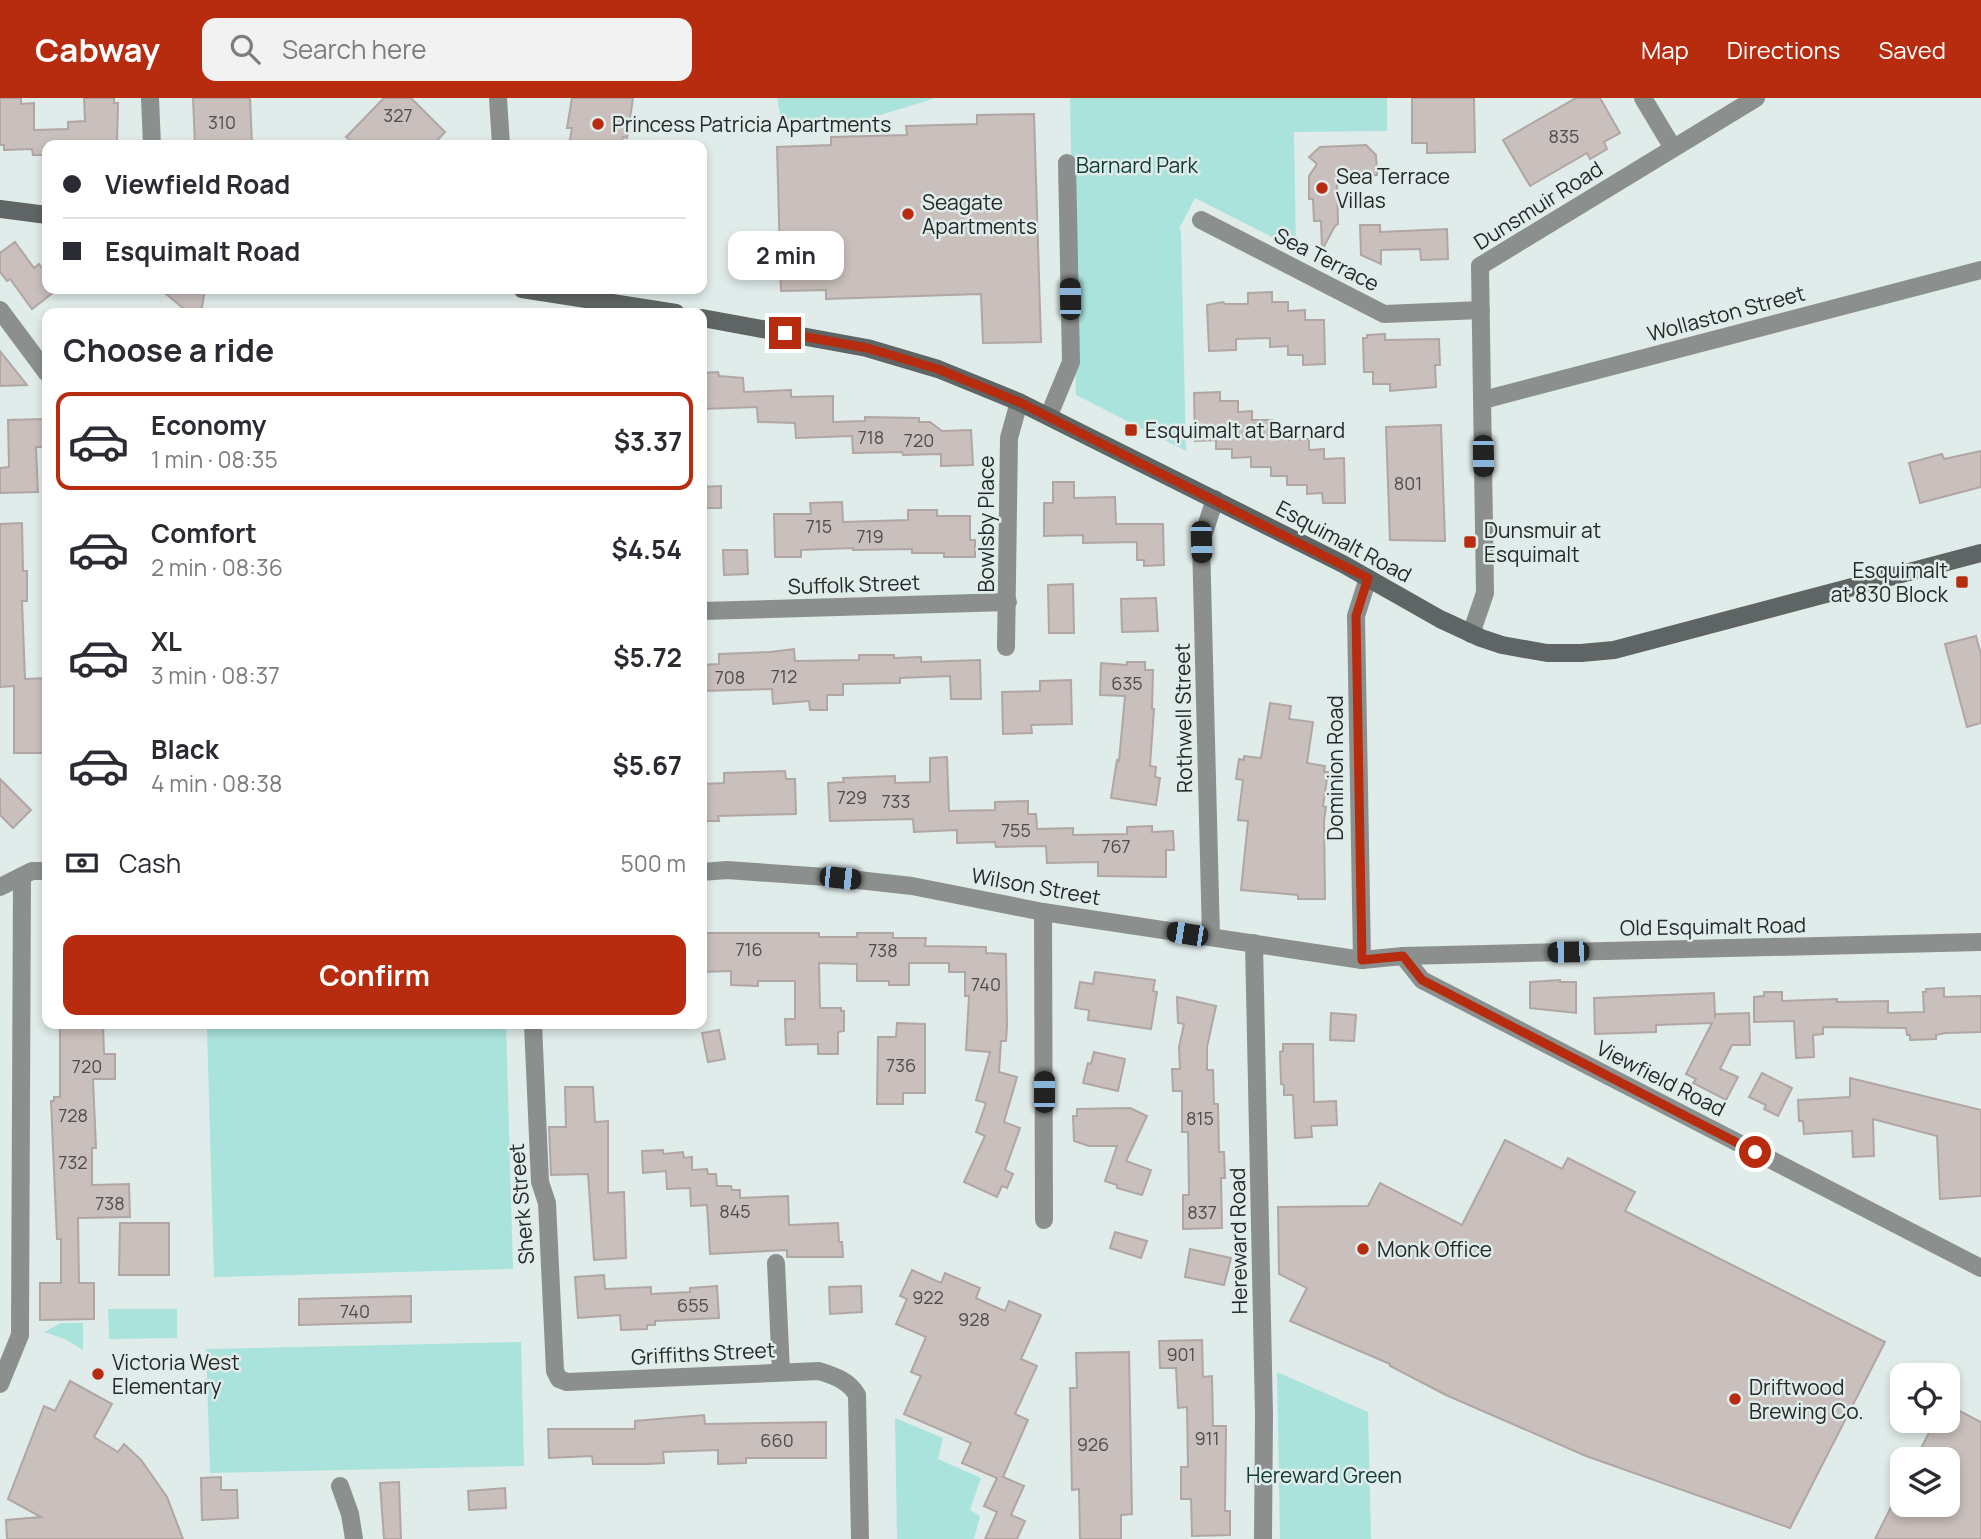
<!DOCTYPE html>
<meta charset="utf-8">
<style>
body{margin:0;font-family:Manrope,sans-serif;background:#f2f2f3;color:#2b2b33;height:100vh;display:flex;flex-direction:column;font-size:26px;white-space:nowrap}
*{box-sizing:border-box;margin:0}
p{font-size:23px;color:#7c7c81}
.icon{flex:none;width:38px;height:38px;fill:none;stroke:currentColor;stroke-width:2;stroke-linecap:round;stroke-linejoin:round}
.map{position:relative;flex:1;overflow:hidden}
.side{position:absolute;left:42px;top:210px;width:665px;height:721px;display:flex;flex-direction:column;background:#fff;border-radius:14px;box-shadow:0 4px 10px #0003}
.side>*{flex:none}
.banner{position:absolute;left:42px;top:42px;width:665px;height:154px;border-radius:14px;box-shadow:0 4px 10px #0003;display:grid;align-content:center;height:154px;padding:0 21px;background:#fff}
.fabs{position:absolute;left:1890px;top:1265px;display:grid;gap:14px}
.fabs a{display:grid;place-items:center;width:70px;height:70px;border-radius:14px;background:#fff;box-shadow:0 4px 10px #0003;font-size:35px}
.end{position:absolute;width:32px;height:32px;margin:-16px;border:9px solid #b72c0f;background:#fff;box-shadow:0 0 0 4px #fff}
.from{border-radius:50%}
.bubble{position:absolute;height:49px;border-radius:14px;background:#fff;box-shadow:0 4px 10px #0003;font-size:23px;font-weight:700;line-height:49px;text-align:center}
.car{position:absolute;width:21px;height:42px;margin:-21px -10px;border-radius:9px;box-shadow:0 0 5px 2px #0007;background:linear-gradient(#222 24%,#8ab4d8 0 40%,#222 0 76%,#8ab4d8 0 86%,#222 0)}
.banner b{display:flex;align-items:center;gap:24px;height:66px;font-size:26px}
.banner b+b{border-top:2px solid #e1e1e2}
.banner i{width:18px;height:18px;background:#2b2b33}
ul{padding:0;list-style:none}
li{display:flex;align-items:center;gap:21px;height:98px;margin:0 14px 10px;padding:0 7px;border:4px solid transparent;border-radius:14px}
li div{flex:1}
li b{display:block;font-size:26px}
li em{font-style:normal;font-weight:700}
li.current{border-color:#b72c0f}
li>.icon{width:63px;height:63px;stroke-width:1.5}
h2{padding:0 21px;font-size:32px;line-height:84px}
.pay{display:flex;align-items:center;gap:18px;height:77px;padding:0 21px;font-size:26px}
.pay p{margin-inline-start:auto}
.primary-button{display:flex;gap:14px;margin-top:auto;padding:14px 21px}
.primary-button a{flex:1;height:80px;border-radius:14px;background:#b72c0f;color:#fff;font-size:28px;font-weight:700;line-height:80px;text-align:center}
header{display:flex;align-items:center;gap:42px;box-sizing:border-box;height:98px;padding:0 35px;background:#b72c0f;color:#fff}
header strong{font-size:33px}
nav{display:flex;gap:38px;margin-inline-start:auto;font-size:24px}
.search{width:490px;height:63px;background:#f2f2f3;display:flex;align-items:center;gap:18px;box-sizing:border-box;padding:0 24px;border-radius:14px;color:#7c7c81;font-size:26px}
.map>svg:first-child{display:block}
.green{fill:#a9e3db}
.building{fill:#c9bfbc;stroke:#b0a6a4;stroke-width:2}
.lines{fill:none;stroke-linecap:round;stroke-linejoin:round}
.street{stroke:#8b908f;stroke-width:18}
.secondary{stroke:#5f6564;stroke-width:18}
.route{stroke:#b72c0f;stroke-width:9}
.poi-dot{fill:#b72c0f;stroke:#e0ecea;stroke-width:2.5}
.labels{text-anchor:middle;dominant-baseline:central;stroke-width:5;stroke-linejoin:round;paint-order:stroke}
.number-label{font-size:18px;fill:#4d4e4d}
.poi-label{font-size:21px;fill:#242828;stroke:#e0ecea;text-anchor:start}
.park-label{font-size:21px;fill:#103935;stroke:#e0ecea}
.street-label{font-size:21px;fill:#242828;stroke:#e0ecea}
</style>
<header>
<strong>Cabway</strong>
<div class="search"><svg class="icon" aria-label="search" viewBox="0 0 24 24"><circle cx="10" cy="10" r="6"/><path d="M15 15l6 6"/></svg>Search here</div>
<nav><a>Map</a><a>Directions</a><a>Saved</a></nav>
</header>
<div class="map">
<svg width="1981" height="1441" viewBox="0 0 1981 1441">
<rect width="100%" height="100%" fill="#e0ecea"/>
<!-- green -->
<g class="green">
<path d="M777,0h159l-79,24 -76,-2z"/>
<path d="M1070,0h317v33l-93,1 2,117 -101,-51 -16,31 2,2 5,220 -110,-56z"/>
<path d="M364,926h142l7,245 -299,8 -7,-249z"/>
<path d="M108,1211h69v29l-68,1z"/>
<path d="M61,1225h22v27l-18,-11 -21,-7z"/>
<path d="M521,1244l3,124 -314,7 -4,-124z"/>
<path d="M1277,1274l91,40 3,127h-91z"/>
<path d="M895,1320l48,20 -5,21 43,19 -11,32 10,6 -6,23h-77z"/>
</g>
<!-- building -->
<g class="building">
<path d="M0,0h21v6l13,-1v27l34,-1v-7l17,-1 -1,-23h30v5h4l-1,42h-70v10h-14l-1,-6 -28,1v-5h-4z"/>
<path d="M193,0h57l2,47h-57z"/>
<path d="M384,0h27l34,34 -12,13h-78l-9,-8z"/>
<path d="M572,0h61l-6,40 -4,-1 -2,8h-52l3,-17h-5z"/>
<path d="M1412,0h62l1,54 -48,1v-10h-15z"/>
<path d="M1576,0h24l20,35 -16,9 3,7 -17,10 -3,-6 -57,33 -27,-46z"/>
<path d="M1034,16l7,228 -58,1 -2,-49 -155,5v-9l-45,1 -4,-144 54,-2v-8l76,-2 -1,-9 71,-2v-9z"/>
<path d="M1366,47l10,10 1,20 -40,1 1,48 -3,2 -13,24 -1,-29h-7l-1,-22h-4v-23l8,-12 -8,-7 11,-10z"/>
<path d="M1360,127h20v7l67,-3 1,30 -27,1 -1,-11 -39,1v14l-20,-9z"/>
<path d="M15,144l19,26 5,-4 8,11v14h5l2,3 -22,17 -22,-30 -3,2 -7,-9v-19z"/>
<path d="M160,191h45l-4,24h-12z"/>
<path d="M1272,194v10h16v9l17,-1v10h19l1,44 -22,1v-10h-15v-9l-18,1v-9l-34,1v11l-27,1 -2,-46 16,-3 2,2h23v-11z"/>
<path d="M1385,236v6l54,-1 1,26h-5l1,22 -46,4v-7h-17v-12h-9l-1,-34h4v-3z"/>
<path d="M0,253l27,34 -27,1z"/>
<path d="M718,274l1,4 24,2 1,14 47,-2v7l42,-1v26l32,-1v-4l54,1v4h11l12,9 29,-1 2,35 -32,1v-12l-38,1 -1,-3 -49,1 -1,-17 -56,2 -1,-15 -37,-1 -1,-15 -55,2v-36z"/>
<path d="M1220,294v9h18v11l14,-1v9h21v11h15v9l21,-1v11l15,-1v10l20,-1 1,45h-22l-1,-10 -15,1v-9h-20v-9h-16v-9h-20v-10l-19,1v-9h-16v-9l-21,1 -1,-48z"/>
<path d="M44,321v3h3v25h-11l2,45 -38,1v-25l9,-1 -1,-47z"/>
<path d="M1441,327l4,116 -55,-1 -4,-113z"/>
<path d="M1981,353v36l-61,16 -11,-40 33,-9 2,5z"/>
<path d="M1053,384h21v16l41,-1 1,27h47l1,41 -20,1v-6h-7v-18l-54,1v-8l-39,1v-33h9z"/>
<path d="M721,388v22h-19v-21z"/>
<path d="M842,404l1,20 65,-2v-10h29v6h33v24h5v17h-31v-4h-32v-4l-59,1v-2l-52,2v7h-26l-1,-43h37l-1,-11z"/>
<path d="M22,425l1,48h4v30h-5l3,78 22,-1v75h-33v-67l-14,1v-163z"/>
<path d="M723,452h24l1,24 -24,1z"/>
<path d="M1073,486l1,49h-25l-1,-48z"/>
<path d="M1156,500l2,33 -36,1 -1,-33z"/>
<path d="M1976,538l5,19v68l-14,4 -22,-83z"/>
<path d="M794,551l1,12 64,-1v-5h35v3l27,-1v5l59,-2 1,39h-30l-1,-23 -50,2v5l-57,1v11h-16v15h-17l-1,-9 -36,3 -1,-15 -70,2v-26l17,-1v-10l51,-2z"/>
<path d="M1127,564h18v8h8l-1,39h2l-4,57 6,1 -1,10 5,1 -4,27 -45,-7 6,-38 2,1 6,-65 -25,-1 1,-32 26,2z"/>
<path d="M1071,582l1,44 -41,1 1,8 -29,1 -1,-42 38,-1v-10z"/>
<path d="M1270,605l21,3 -2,13 24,3 -6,41 18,3 -1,6h4l-5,34 3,1 -2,14 1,78h-27v-4l-57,-5 7,-69 -10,-1 5,-40 -7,-1 3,-20 5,1v-4l17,2z"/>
<path d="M947,659l2,54 46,-1v-8l33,-1v13h8l1,15 36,-1v7l54,-1v-7l25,-1v6l21,-1 1,19h-8v27l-68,-1v-14l-51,1 -1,-17 -50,1 -1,-5 -38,1v-13l-43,2 -1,-13 -83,2 -2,-38 16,-1 -1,-4 52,-2v7l35,-1v-24z"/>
<path d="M785,673l1,8h9l1,35 -78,2 1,5h-17v-37l22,-1v-10z"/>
<path d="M0,681l31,31 -18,18 -13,-13z"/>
<path d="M702,835h117v4h38v-4h36v5h33l-1,8 61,1v6l20,1 1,72 -1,15h-5l-2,31 18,5 -13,45 16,6 -15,42 8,4 -6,14 -5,-2 -5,11 -33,-15 21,-46 -9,-4 10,-29 -10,-3 14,-48 -24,-2 3,-54h-4v-24h-16v-9h-40v22h-20v-4h-32v-17l-38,-1 1,45h21v3h3v20l-6,1v22h-20v-10l-32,1 -1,-26h10v-38h-37v5l-27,-1v-14l-29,1z"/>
<path d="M1095,874l60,8 -2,11 4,1 -6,37 -63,-9 1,-10 -14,-2 5,-26 13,2z"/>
<path d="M1560,882v2h16v31l-46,-5v-26z"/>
<path d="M1944,890v9l37,-1v36l-36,1 -9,2v4l-26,1v-5h-3l-1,-7 -83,-1v7l-10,1 1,22 -18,1 -2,-37 -40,1v-25l10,-1v-4h18v9l55,-2v3l51,-1v12l36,-1 -1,-20h3v-3z"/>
<path d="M1714,895l1,23 1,-2 33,-1 1,32h-18l-12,24 18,8 -12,23 -33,-17 3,-4 -10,-5 26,-51 -56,2v7l-61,2 -1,-36z"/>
<path d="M1177,899l39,9 -9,41v23h6l1,34h4l1,48h5l1,26h-4l1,50 -39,1v-34h6l-1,-63h-6v-41h-9l-1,-22h8l-1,-22 5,-23 -6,-1z"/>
<path d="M1331,915l25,2 -2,26 -24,-1z"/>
<path d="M897,925l28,1v69h-22v11h-26l1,-67h18z"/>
<path d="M60,926h43l1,30h11v25h-22l3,69h-4v37l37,-1 1,33 -52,1 1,65h15v36l-54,1v-37h21v-44h-4l-6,-138h3v-4h6z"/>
<path d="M719,932l6,29 -17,3 -6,-29z"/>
<path d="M1283,946h30l1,58 22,-1 1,24 -26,1 1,11 -17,1 -2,-43h-9v-10l-3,-1 -1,-32 3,-1z"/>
<path d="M1094,954l31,7 -7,32 -35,-8 5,-20 3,1z"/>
<path d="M1762,975l30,15 -14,28 -14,-7 2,-4 -17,-8z"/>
<path d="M1850,980l131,32v86l-41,3 -3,-63 -64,-17 1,37 -21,1 -1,-26 -48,3 -1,-13h-4l-1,-21 52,-3z"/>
<path d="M565,989h28l2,35 13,-1v72l16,-1 2,66 -32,2 -6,-86 -37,1 -2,-48h17z"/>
<path d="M1130,1010l17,8 -21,45 25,9 -9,25 -25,-7v-3l-12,-4 12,-35h-28l-15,-5 -1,-25h4v-7z"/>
<path d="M1505,1042l57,29 6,-11 67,34 -10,19 260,131 -95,186 -204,-72 -140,-61 -56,-29v-2l-100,-43 17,-33 -28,-14 -1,-67 90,-1 12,-23 82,42z"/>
<path d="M663,1052v4l20,-2 1,6 8,-1v13l15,-1 1,5h8l1,12h14l1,4h8v8l48,-2 1,29 49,-2 1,19h3l1,15h-56v-7l-77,4 -3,-49 -16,1 -1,-18 -23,1 -1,-18 -23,2 -1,-22z"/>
<path d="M120,1125h49v52h-50z"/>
<path d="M1115,1134l32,9 -6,17 -31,-10z"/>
<path d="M1190,1151l41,9 -7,27 -39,-8z"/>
<path d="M912,1172l29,13 4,-10 35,15 -4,10 15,7 14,6 4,-10 32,14 -20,44 16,7 -22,48 13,6 -25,57 21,9 -13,29 14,6 -8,18h-32l12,-27 -13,-6 13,-28 -35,-15 9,-20 -67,-29 17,-38 -10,-4 15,-35 -30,-13 11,-25 -7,-3z"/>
<path d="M604,1177l1,14 46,-2v7l39,-2v-4l27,-2 2,32 -64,3v4h-8v4l-26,1 -1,-15 -42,3 -3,-41z"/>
<path d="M861,1188l1,26 -32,2 -1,-27z"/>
<path d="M411,1198v26l-112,3v-26z"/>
<path d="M1202,1242l1,37 9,-1 1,50h13l-1,85h5v24l-38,1 -1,-37h-10v-32h7l-1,-60 -9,1 -2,-40h-16l-1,-27z"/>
<path d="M1129,1254l3,162 -11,1v24h-41l-1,-50 -7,1 -2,-102h7l-1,-35z"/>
<path d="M70,1283l42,23 -18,33 24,15 6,-8 17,16 26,37 16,42h-176l-1,-19 35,-3 -33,-18 36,-93 11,5z"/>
<path d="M1948,1307l33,17v117h-106l17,-34h56v-45h-33l20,-39h13z"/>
<path d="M704,1317l1,9 121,-2v36h-80v5l-28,1v-14l-55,2 1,11 -17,1h-54l-1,-8 -43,2 -1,-29h87v-8z"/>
<path d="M221,1379v13h16l1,28 -36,2 -1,-42z"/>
<path d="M399,1384l2,57h-17l-4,-56z"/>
<path d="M505,1390l1,20 -37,2 -1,-19z"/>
</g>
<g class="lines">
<!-- street -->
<g class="street">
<path d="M150,0l2,47"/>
<path d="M498,0l3,47"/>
<path d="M1643,0l30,50"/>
<path d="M1201,122l183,94 97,-4"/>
<path d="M0,212l47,63"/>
<path d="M1483,302l498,-130"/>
<path d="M1049,317l22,-53 -4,-199"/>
<path d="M702,513l306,-9"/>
<path d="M1471,536l14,-41 -5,-327 276,-168"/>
<path d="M1006,549l3,-209 10,-36"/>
<path d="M702,774l25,-2 113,8 72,8 131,26 319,48 41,-4 578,-14"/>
<path d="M0,789l32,-16h15"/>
<path d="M1043,814l1,308"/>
<path d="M1211,839l-10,-395 14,-43"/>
<path d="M1254,845l10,471 -1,125"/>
<path d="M1403,858l19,24 559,288"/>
<path d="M1362,862l-6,-344 12,-38"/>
<path d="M533,926l7,158 7,21 8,168 4,8 8,3 252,-11c16,5 30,10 38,24l3,144"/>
<path d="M776,1165l5,109"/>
<path d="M0,1286l20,-49 2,-459"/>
<path d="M340,1388l10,28 4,25"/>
</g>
<!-- secondary -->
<g class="secondary">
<path d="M0,111l47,6"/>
<path d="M522,191l154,24"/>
<path d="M702,220l165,30 71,21 81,33 324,162 97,55 41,19 21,7 45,8h34l33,-3 367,-97"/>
</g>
</g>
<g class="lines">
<!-- route -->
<path class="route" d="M785,235l82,15 24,7 47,14 81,33 349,176 -12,38 6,344 41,-4 19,24 333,172"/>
</g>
<!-- markers -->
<g class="poi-dot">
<circle cx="598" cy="26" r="7"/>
<circle cx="1322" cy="90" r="7"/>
<circle cx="908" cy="116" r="7"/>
<rect x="1124" y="325" width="14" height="14" rx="3.5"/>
<rect x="1463" y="437" width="14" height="14" rx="3.5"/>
<rect x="1955" y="477" width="14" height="14" rx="3.5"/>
<circle cx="1363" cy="1151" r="7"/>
<circle cx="98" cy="1276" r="7"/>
<circle cx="1735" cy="1301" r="7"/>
</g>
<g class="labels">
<!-- number labels -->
<g class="number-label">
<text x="398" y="17">327</text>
<text x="222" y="24">310</text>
<text x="1564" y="38">835</text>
<text x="871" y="339">718</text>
<text x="919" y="342">720</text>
<text x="1408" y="385">801</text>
<text x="819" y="428">715</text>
<text x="870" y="438">719</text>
<text x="784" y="578">712</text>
<text x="730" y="579">708</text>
<text x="1127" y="585">635</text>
<text x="852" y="699">729</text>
<text x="896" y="703">733</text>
<text x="1016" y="732">755</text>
<text x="1116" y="748">767</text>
<text x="749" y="851">716</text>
<text x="883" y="852">738</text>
<text x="986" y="886">740</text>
<text x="901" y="967">736</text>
<text x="87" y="968">720</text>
<text x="73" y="1017">728</text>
<text x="1200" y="1020">815</text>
<text x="73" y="1064">732</text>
<text x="110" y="1105">738</text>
<text x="735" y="1113">845</text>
<text x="1202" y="1114">837</text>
<text x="928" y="1199">922</text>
<text x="693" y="1207">655</text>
<text x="355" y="1213">740</text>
<text x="974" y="1221">928</text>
<text x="1181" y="1256">901</text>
<text x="1207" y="1340">911</text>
<text x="777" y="1342">660</text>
<text x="1093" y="1346">926</text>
</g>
<!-- poi labels -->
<g class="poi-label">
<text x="612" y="26">Princess Patricia Apartments</text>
<text x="1336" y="78">Sea Terrace<tspan x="1336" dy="24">Villas</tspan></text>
<text x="922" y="104">Seagate<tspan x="922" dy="24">Apartments</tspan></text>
<text x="1145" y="332">Esquimalt at Barnard</text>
<text x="1484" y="432">Dunsmuir at<tspan x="1484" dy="24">Esquimalt</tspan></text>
<text x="1948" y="472" text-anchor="end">Esquimalt<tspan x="1948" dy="24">at 830 Block</tspan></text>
<text x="1377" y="1151">Monk Office</text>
<text x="112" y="1264">Victoria West<tspan x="112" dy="24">Elementary</tspan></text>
<text x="1749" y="1289">Driftwood<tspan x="1749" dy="24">Brewing Co.</tspan></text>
</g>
<!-- park labels -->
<g class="park-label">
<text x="1137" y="67">Barnard Park</text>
<text x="1324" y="1377">Hereward Green</text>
</g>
<!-- street labels -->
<g class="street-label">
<text transform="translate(1538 107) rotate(-32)">Dunsmuir Road</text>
<text transform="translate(1327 161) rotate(27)">Sea Terrace</text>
<text transform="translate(1726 215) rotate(-15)">Wollaston Street</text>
<text transform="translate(986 426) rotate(-90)">Bowlsby Place</text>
<text transform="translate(1344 443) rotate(28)">Esquimalt Road</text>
<text transform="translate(854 486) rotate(-2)">Suffolk Street</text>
<text transform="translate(1183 620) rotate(-91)">Rothwell Street</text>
<text transform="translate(1335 670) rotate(-90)">Dominion Road</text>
<text transform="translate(1036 788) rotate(10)">Wilson Street</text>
<text transform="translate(1713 828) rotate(-1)">Old Esquimalt Road</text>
<text transform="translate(1661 980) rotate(27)">Viewfield Road</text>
<text transform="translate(521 1106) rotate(-95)">Sherk Street</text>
<text transform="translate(1238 1143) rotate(-91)">Hereward Road</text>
<text transform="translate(703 1255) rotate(-3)">Griffiths Street</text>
</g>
</g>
</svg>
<div class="fabs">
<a><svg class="icon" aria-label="locate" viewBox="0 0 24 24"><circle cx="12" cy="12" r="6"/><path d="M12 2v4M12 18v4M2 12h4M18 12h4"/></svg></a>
<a><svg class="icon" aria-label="layers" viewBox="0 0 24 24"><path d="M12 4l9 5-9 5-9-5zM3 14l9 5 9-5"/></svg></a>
</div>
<i class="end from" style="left:1755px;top:1054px"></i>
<i class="end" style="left:785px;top:235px"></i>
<div class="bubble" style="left:728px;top:133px;width:116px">2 min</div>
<i class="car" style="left:1070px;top:201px;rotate:359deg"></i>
<i class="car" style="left:1483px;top:358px;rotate:179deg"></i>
<i class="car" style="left:1201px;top:444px;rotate:178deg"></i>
<i class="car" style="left:840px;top:780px;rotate:96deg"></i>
<i class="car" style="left:1187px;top:836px;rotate:279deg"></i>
<i class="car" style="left:1568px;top:854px;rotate:269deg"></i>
<i class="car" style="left:1044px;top:994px;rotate:0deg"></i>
<div class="banner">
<b><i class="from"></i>Viewfield Road</b>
<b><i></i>Esquimalt Road</b>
</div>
<section class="side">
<h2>Choose a ride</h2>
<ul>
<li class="current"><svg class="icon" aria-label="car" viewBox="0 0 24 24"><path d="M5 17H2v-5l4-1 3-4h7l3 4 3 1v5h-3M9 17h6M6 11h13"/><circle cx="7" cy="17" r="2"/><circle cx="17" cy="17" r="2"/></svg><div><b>Economy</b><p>1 min · 08:35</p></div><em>$3.37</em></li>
<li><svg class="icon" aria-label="car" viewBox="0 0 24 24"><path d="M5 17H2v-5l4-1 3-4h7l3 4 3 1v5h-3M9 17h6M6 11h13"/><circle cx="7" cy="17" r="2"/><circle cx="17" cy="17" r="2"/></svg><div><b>Comfort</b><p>2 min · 08:36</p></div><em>$4.54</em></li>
<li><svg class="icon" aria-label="car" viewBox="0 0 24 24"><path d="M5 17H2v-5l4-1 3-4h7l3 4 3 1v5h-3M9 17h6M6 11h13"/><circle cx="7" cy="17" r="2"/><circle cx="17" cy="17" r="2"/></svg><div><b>XL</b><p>3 min · 08:37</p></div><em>$5.72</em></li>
<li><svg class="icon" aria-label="car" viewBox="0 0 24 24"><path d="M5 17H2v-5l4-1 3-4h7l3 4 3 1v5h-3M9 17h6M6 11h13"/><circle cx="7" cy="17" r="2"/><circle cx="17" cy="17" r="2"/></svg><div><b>Black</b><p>4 min · 08:38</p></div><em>$5.67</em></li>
</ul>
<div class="pay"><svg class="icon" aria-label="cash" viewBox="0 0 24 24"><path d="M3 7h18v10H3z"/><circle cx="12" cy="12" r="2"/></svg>Cash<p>500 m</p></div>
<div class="primary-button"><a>Confirm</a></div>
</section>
</div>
